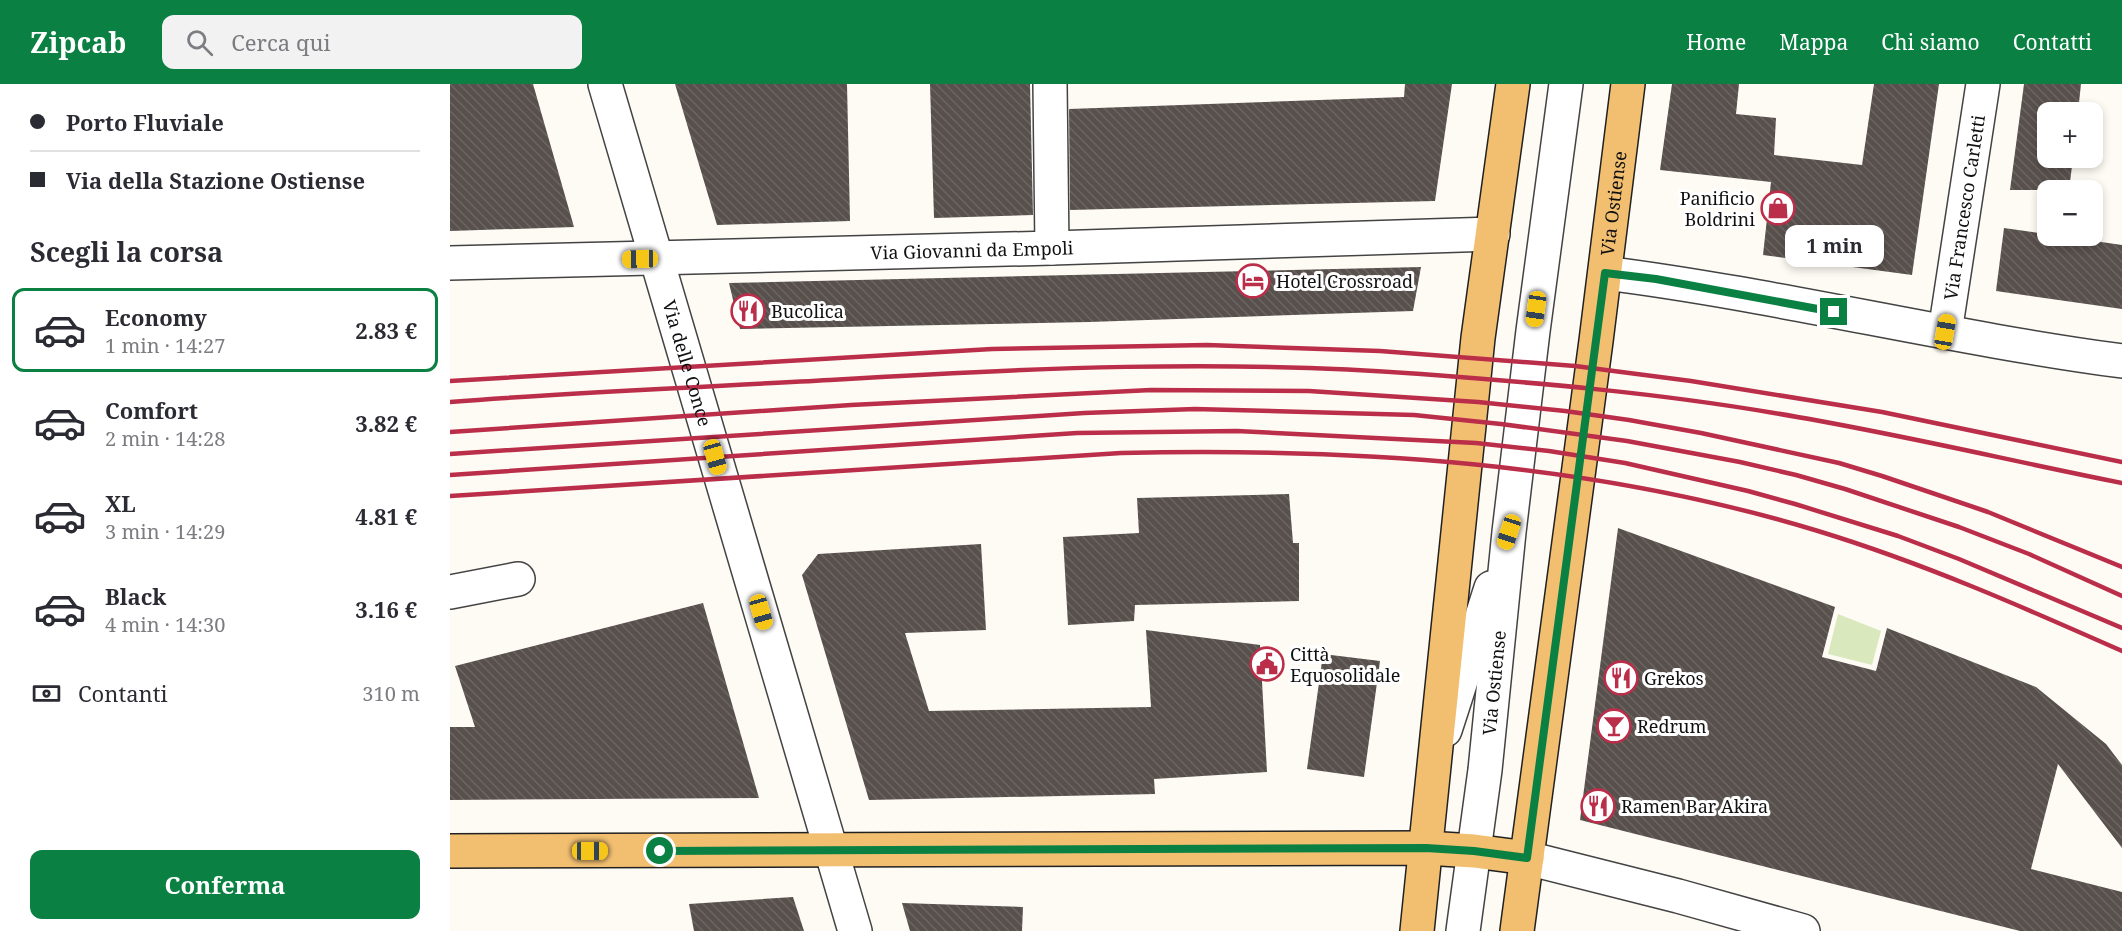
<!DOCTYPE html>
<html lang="it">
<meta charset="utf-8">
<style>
body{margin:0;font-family:"Noto Serif",serif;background:#f2f2f3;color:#2b2b33;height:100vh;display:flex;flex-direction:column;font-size:22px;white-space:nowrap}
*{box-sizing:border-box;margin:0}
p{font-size:20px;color:#7c7c81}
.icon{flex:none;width:33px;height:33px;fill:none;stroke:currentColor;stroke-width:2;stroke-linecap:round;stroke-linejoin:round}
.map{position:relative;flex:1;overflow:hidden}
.side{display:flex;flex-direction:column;background:#fff;width:450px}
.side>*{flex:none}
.hud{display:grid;align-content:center;height:132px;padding:0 30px;background:#fff}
.tools{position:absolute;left:1587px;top:18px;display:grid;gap:12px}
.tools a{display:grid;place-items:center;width:66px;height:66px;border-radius:12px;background:#fff;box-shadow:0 3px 9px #0003;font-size:30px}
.end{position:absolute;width:27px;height:27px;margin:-14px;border:8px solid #0b8043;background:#fff;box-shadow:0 0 0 3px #fff}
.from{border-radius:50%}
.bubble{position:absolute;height:42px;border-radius:12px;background:#fff;box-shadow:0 3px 9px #0003;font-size:20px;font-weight:700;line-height:42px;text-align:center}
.car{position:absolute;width:18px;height:36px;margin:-18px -9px;border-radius:8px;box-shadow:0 0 4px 2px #0007;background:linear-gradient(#f5c518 24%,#345 0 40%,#f5c518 0 76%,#345 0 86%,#f5c518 0)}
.hud b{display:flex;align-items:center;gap:21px;height:57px;font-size:22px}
.hud b+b{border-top:2px solid #e1e1e2}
.hud i{width:15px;height:15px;background:#2b2b33}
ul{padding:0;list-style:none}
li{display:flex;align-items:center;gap:18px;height:84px;margin:0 12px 9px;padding:0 18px;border:3px solid transparent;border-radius:12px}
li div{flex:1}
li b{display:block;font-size:22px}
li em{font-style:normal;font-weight:700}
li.on{border-color:#0b8043}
li>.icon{width:54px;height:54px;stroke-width:1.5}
h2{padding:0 30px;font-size:27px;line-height:72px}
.pay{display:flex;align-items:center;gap:15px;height:66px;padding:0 30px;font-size:22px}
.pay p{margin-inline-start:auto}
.button{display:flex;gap:12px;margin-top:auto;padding:12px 30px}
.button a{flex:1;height:69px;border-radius:12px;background:#0b8043;color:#fff;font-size:24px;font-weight:700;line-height:69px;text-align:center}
header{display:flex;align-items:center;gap:36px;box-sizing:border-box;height:84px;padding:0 30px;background:#0b8043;color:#fff}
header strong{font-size:28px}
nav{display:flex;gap:33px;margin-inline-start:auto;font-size:21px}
.search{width:420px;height:54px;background:#f2f2f3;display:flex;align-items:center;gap:15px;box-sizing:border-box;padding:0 21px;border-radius:12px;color:#7c7c81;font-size:22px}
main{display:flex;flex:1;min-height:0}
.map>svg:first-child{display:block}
.park{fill:#dae8be}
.building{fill:url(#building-back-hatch)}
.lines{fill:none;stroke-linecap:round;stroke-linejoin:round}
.minor-casing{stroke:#434343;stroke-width:36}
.major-casing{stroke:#212121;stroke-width:36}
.minor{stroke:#fff;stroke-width:33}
.major{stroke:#f2bf71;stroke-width:33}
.rail{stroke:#bb2e4a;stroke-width:4.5}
.route{stroke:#0b8043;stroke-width:8}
.labels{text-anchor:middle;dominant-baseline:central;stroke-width:6;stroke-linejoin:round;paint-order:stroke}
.poi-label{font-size:18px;fill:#101010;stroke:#fff;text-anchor:start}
.street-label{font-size:18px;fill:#101010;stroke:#fff}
</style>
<header>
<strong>Zipcab</strong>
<div class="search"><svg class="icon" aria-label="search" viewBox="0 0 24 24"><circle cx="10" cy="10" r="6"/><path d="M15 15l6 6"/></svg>Cerca qui</div>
<nav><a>Home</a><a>Mappa</a><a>Chi siamo</a><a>Contatti</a></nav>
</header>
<main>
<section class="side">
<div class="hud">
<b><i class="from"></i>Porto Fluviale</b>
<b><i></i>Via della Stazione Ostiense</b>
</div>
<h2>Scegli la corsa</h2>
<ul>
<li class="on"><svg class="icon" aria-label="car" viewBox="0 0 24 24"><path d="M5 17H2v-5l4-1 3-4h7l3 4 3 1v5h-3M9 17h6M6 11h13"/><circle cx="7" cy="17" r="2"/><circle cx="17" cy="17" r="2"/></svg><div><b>Economy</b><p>1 min · 14:27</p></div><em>2.83 €</em></li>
<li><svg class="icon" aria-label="car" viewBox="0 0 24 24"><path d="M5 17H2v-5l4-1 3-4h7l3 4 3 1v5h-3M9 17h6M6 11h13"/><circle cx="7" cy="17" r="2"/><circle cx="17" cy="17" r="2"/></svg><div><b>Comfort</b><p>2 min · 14:28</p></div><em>3.82 €</em></li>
<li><svg class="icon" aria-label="car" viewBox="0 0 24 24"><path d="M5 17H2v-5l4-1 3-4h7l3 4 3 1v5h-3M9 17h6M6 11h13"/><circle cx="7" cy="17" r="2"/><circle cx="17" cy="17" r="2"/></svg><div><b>XL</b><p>3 min · 14:29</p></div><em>4.81 €</em></li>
<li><svg class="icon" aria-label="car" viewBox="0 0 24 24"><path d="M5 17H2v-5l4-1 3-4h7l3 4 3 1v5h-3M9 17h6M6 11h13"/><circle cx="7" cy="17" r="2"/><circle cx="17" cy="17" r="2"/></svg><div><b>Black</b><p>4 min · 14:30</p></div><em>3.16 €</em></li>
</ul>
<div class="pay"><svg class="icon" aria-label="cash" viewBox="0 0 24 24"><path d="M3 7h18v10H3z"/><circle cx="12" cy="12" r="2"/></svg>Contanti<p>310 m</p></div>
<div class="button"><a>Conferma</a></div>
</section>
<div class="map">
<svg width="1672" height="847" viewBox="0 0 1672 847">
<defs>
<pattern id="building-back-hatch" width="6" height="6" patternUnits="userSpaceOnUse" patternTransform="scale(1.5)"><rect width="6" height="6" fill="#58504d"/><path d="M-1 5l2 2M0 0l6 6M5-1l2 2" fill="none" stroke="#6b6562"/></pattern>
</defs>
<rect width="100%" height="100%" fill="#fefbf4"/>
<!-- park -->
<path class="park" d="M1388,530l43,17 -9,34 -44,-11z"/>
<!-- building -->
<g class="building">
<path d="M0,0h83l41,143 -124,4z"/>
<path d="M225,0h172l3,137 -133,4z"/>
<path d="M480,0h100l3,131 -99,3z"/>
<path d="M955,0h47l-17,117 -365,9 -1,-101 335,-12z"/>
<path d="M1222,0h67l-3,30 40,4 -2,37 88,10 12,-81h65l-27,191 -149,-20 8,-73 -111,-12z"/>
<path d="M1574,0h57l-3,28h-30v46h25l-4,32h-59z"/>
<path d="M1554,144l118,17v64l-126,-18z"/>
<path d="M971,183l-8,44 -324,11 -349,7 -11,-46z"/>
<path d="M839,410l4,49h6v58l-164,4 -1,16 -66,4 -5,-88 76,-4 -2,-35z"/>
<path d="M1168,444l217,79 -13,50 54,14 11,-43 149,59 70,57 16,21v83l-64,-84 -27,105 91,23v39h-102l-440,-111z"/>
<path d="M531,460l5,86 -81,3 24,78 222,-4 -5,-77 114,15 7,127 -113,7 1,15 -286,6 -67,-225 16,-21z"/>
<path d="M253,519l56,195 -309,2v-73h25l-20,-61z"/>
<path d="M873,570l57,7 -16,116 -57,-8z"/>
<path d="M343,813l11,34h-110l-5,-27z"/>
<path d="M452,819l121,4 -1,24h-112z"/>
</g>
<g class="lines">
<defs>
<g id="minor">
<path id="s1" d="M155,0l250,847"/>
<path d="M600,0l2,164"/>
<path id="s2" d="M0,179l602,-15 441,-14"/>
<path d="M1155,189c173,22 344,65 517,88"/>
<path id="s3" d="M1495,248l38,-248"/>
<path d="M0,508l68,-13"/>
<path d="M995,646l46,-142"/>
<path d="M1077,774l151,38 125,35"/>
<path id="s4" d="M1013,847l22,-161 24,-238 24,-201 33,-247"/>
</g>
<g id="major">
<path d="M0,767l976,-3 48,3 53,7"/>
<path d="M967,847l61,-593 35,-254"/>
<path id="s5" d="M1067,847l79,-590 32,-257"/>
</g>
</defs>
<!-- minor casing -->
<use href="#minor" class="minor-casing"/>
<!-- major casing -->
<use href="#major" class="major-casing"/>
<!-- minor -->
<use href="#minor" class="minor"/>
<!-- major -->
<use href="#major" class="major"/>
<!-- rail -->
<g class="rail">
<path d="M0,297l542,-32 215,-4 173,6 195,15 116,15 191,31 240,50"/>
<path d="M0,318c126,-10 253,-15 380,-22 197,-12 394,-21 591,-6 118,9 236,19 353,39 117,19 232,47 348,70"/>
<path d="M0,348l401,-27 300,-15 158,1 169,11 87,9 64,9 72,13 138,30 43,13 106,36 134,55"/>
<path d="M0,370l634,-41 111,-4 219,6 87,9 126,17 113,21 56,13 49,14 114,38 70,27 93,42"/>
<path d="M0,391l627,-42 160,-2 239,12 73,8 76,12 123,28 47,13 103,32 61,23 163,69"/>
<path d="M0,412l671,-43c235,-5 471,9 697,78 105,32 205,76 304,120"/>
</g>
</g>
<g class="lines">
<!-- route -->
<path class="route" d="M210,767l766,-3 48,3 53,7 78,-585 51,6 178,33"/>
</g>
<!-- icons -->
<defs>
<symbol id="shop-ring" viewBox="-11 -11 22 22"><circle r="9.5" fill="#fff" stroke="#bb2e4a" stroke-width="1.5"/><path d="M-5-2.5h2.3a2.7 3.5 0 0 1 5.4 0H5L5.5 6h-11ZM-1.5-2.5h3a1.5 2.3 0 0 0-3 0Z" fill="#bb2e4a"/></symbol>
<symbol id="hotel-ring" viewBox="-11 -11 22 22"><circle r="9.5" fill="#fff" stroke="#bb2e4a" stroke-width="1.5"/><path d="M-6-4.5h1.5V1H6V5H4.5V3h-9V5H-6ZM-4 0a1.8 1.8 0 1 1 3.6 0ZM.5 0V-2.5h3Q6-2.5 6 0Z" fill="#bb2e4a"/></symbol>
<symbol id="restaurant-ring" viewBox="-11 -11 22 22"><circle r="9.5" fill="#fff" stroke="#bb2e4a" stroke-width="1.5"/><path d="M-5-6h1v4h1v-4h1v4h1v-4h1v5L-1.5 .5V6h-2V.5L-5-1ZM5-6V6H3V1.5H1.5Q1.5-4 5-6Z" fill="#bb2e4a"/></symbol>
<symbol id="civic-ring" viewBox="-11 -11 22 22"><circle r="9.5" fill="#fff" stroke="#bb2e4a" stroke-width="1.5"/><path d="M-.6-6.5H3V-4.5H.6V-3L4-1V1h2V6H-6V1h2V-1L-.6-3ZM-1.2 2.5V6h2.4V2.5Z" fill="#bb2e4a"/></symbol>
<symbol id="bar-ring" viewBox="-11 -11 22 22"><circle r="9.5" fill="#fff" stroke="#bb2e4a" stroke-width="1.5"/><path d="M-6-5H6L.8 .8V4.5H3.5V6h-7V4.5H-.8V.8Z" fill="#bb2e4a"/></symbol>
</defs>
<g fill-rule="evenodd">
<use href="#shop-ring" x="1309" y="105" width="38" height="38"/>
<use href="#hotel-ring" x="784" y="178" width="38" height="38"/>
<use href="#restaurant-ring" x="279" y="208" width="38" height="38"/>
<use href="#civic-ring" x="798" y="561" width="38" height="38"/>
<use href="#restaurant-ring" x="1152" y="575" width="38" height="38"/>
<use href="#bar-ring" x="1145" y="623" width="38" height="38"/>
<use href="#restaurant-ring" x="1129" y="703" width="38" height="38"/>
</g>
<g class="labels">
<!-- poi labels -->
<g class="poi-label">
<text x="1305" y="114" text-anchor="end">Panificio<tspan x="1305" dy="21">Boldrini</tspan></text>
<text x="826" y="197">Hotel Crossroad</text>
<text x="321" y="227">Bucolica</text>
<text x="840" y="570">Città<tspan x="840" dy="21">Equosolidale</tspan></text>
<text x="1194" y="594">Grekos</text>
<text x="1187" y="642">Redrum</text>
<text x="1171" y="722">Ramen Bar Akira</text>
</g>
<!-- street labels -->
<g class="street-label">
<text stroke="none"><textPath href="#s5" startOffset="734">Via Ostiense</textPath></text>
<text stroke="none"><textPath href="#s3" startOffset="126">Via Francesco Carletti</textPath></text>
<text stroke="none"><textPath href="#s2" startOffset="522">Via Giovanni da Empoli</textPath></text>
<text stroke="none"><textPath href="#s1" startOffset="291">Via delle Conce</textPath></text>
<text stroke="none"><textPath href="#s4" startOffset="250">Via Ostiense</textPath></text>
</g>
</g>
</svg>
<div class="tools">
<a>+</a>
<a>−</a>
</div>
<i class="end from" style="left:210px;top:767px"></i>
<i class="end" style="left:1384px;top:228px"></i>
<div class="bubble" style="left:1335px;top:141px;width:99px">1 min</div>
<i class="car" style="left:190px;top:175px;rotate:269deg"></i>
<i class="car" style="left:1086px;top:225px;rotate:188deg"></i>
<i class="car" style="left:1495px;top:248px;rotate:10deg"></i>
<i class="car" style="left:265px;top:373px;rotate:164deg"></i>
<i class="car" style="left:1059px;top:448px;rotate:198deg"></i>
<i class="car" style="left:311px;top:528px;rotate:164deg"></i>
<i class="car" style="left:140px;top:767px;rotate:90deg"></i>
</div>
</main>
